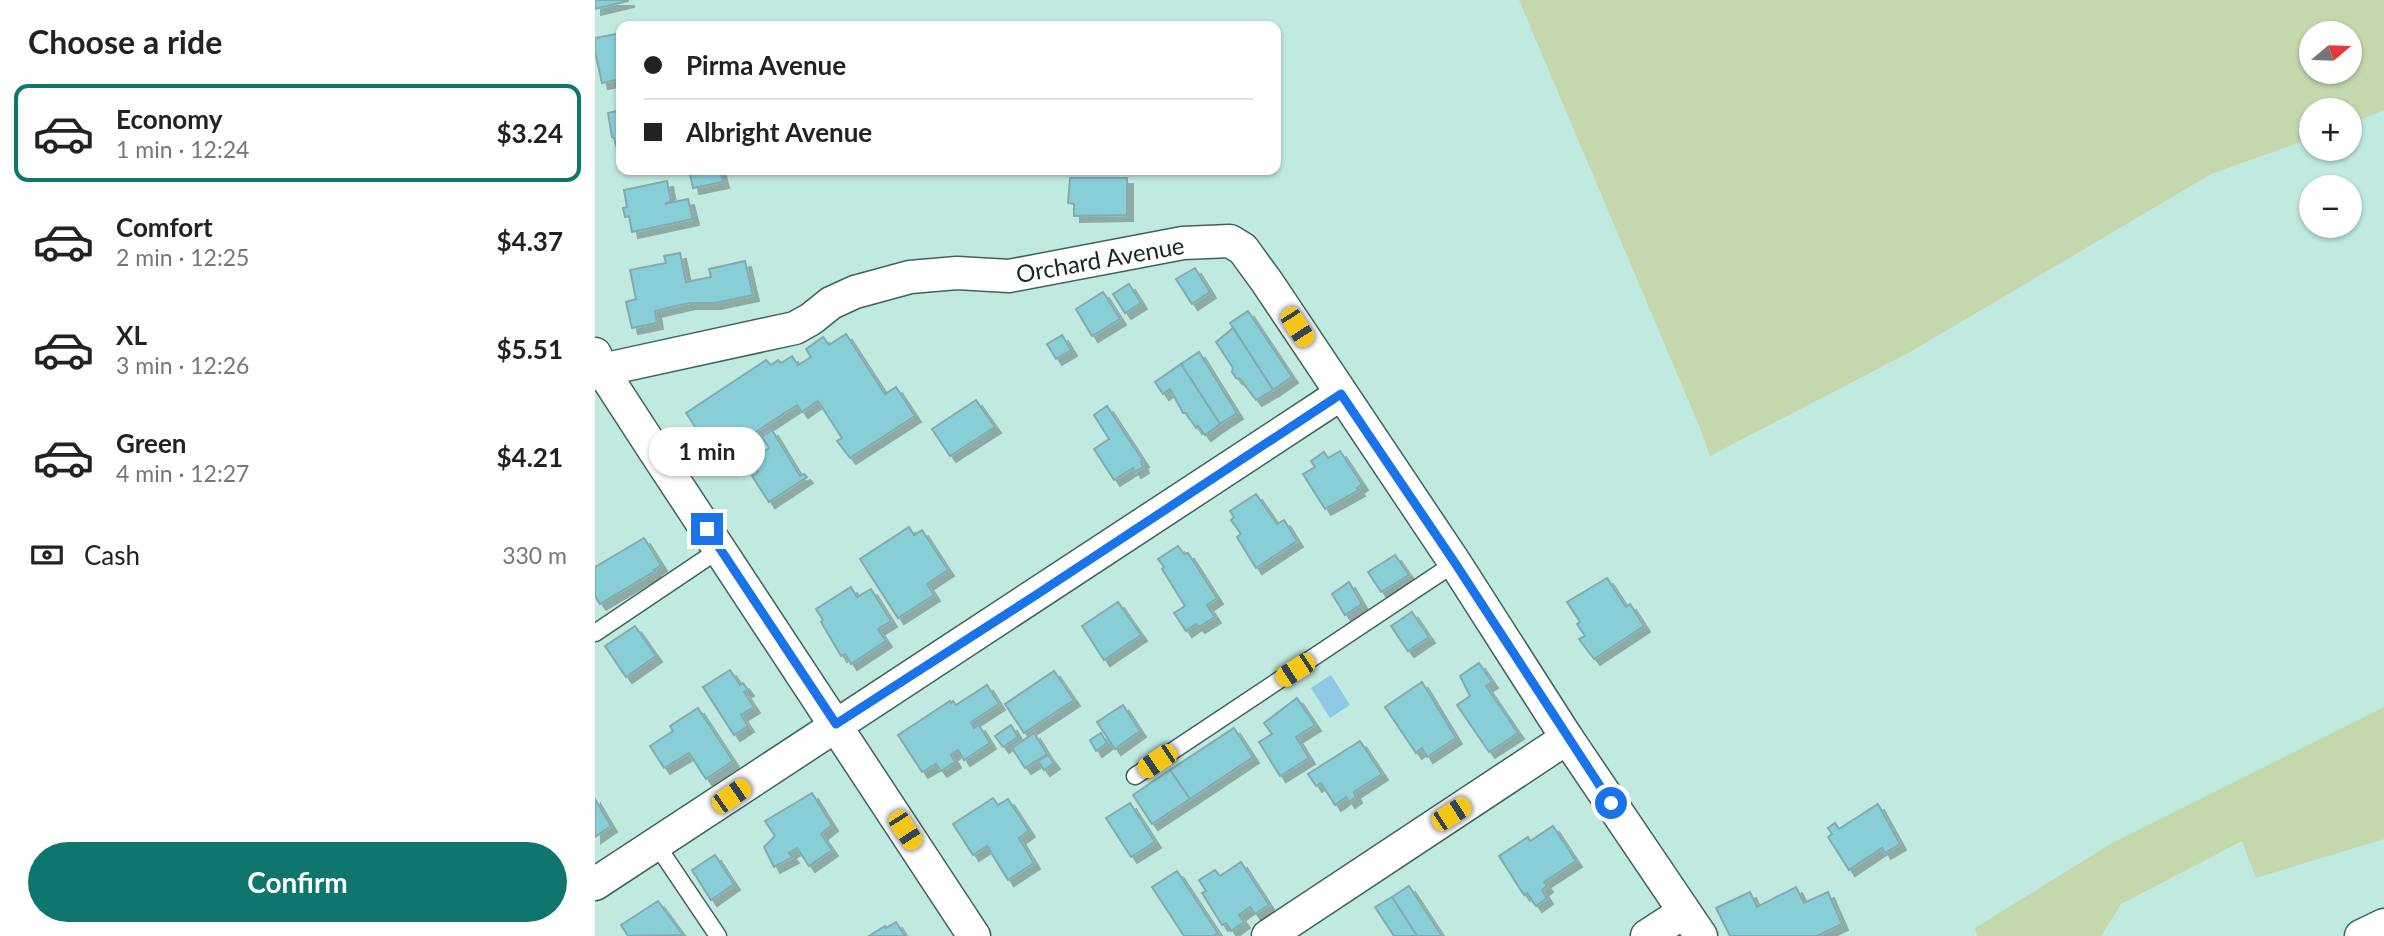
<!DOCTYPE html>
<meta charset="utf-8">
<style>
body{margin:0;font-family:Lato,sans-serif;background:#f2f2f2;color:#222;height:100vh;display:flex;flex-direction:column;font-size:26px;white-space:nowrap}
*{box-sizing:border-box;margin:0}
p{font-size:23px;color:#767676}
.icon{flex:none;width:38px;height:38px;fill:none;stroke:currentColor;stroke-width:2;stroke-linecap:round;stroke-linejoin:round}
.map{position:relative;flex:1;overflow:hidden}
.side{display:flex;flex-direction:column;background:#fff;width:595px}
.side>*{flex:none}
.banner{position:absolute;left:21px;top:21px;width:665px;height:154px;border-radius:14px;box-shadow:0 2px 5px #0004;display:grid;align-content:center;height:154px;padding:0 28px;background:#fff}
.needle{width:46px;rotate:71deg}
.buttons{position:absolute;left:1704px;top:21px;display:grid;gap:14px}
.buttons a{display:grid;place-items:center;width:63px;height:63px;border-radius:50%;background:#fff;box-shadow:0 2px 5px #0004;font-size:35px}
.end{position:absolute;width:32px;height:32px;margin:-16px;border:9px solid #1a73e8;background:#fff;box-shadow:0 0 0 4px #fff}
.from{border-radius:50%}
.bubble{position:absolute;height:49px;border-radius:24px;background:#fff;box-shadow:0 2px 5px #0004;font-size:23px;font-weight:700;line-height:49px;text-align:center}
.car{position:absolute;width:21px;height:42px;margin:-21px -10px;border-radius:9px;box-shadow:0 0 5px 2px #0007;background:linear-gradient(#f5c518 24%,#345 0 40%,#f5c518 0 76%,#345 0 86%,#f5c518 0)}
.banner b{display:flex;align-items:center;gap:24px;height:66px;font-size:26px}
.banner b+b{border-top:2px solid #e0e0e0}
.banner i{width:18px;height:18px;background:#222}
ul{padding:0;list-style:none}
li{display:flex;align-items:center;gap:21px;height:98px;margin:0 14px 10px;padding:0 14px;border:4px solid transparent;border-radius:14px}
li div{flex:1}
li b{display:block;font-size:26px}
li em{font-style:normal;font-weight:700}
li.current{border-color:#0f766e}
li>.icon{width:63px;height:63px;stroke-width:1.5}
h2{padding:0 28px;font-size:32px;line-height:84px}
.pay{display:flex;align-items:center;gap:18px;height:77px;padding:0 28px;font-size:26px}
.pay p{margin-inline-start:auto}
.primary-button{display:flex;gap:14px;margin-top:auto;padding:14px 28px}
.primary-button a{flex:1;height:80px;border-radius:42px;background:#0f766e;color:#fff;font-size:28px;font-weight:700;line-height:80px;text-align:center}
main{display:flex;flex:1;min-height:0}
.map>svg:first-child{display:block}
.green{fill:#c4d7ad;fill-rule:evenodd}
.water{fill:#8fc8e5}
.building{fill:#87ced7;stroke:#82abb0;stroke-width:2;filter:url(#shadow)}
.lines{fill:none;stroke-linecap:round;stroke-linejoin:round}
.lane-casing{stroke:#3e635c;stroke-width:19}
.street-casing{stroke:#3e635c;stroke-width:35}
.lane{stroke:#fff;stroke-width:16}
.street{stroke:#fff;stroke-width:32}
.route{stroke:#1a73e8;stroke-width:9}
.labels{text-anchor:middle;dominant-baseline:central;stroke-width:5;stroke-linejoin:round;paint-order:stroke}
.street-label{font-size:24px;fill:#172723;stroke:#fff}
</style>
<main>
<section class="side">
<h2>Choose a ride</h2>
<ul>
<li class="current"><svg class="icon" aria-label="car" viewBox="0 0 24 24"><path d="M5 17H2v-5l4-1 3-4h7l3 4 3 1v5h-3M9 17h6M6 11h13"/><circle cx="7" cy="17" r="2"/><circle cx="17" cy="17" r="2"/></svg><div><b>Economy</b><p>1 min · 12:24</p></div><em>$3.24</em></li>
<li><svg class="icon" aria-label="car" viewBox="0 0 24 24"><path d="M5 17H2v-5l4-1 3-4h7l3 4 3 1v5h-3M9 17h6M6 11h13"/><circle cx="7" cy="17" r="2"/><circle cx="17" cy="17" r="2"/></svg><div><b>Comfort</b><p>2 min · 12:25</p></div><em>$4.37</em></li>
<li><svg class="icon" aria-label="car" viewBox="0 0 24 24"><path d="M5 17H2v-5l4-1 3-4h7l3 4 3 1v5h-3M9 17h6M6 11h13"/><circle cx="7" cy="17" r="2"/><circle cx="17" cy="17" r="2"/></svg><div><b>XL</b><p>3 min · 12:26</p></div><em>$5.51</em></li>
<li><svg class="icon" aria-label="car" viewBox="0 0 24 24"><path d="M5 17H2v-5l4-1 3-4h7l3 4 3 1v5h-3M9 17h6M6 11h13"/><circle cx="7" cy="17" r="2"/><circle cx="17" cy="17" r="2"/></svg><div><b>Green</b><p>4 min · 12:27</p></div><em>$4.21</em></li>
</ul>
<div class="pay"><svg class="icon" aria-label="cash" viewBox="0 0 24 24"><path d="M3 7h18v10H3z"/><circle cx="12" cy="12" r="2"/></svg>Cash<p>330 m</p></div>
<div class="primary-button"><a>Confirm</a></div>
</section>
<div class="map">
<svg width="1789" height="936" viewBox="0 0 1789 936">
<defs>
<filter id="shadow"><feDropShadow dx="6" dy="6" stdDeviation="0" flood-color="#0004"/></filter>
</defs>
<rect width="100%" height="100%" fill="#c0e9e0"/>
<!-- green -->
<g class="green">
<path d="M924,0h865v110l-34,14v-14h-38v28l-101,36 -301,178 -200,104 -10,-28zM1717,33h38v39h-38z"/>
<path d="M1789,707v132l-128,39 -14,-37 -121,63 -20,32h-124l-2,-8 137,-85z"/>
</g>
<!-- water -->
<path class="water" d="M736,675l19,30 -20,13 -19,-30z"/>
<!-- building -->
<g class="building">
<path d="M0,0h33v1l-33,8z"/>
<path d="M26,33v46l-19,4 -7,-31v-14z"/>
<path d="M26,110v41l-3,1 -4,-14 -2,-1 -4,-24z"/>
<path d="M94,170h31l3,12 -30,6z"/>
<path d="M475,178h57v37l-53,1v-12l-6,-1z"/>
<path d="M72,181l4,20 -6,3 23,-5 5,20 -61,13 -3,-16 -4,1 -2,-9 4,-1 -3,-17z"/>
<path d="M85,253l6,29 25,-5 -2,-8 36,-8 8,34 -38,8h-26l-34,8 2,12 -25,5 -6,-26 10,-3 -6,-29 36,-7 -2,-7z"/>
<path d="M600,268l15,24 -18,12 -16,-25z"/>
<path d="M534,284l12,19 -16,10 -12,-19z"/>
<path d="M508,292l17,27 -28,17 -16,-27z"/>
<path d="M653,311l44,66 -19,13 -43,-67z"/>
<path d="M638,328l40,62 -17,10 -16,-21 -4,-1 -4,-6 1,-4 -17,-26z"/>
<path d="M251,334l39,60 11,-7 19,29 -65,42 -13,-17 5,-3 -24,-37 -16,11 -5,-7 -81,53 -30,-45 80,-53 5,5 7,-5 3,3 11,-7 6,9 13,-8 -5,-8 17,-12 6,8z"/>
<path d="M467,335l9,15 -15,9 -9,-15z"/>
<path d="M604,352l38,61 -17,11 -39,-60z"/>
<path d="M586,364l39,60 -15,11 -7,-9 -2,2 -10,-15h-3l-13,-24 -7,5 -8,-12z"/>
<path d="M381,400l19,27 -45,29 -18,-27z"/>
<path d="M512,406l36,55 -2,1 2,5 -8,5 -2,-4 -19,12 -20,-31 15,-10 -15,-24z"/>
<path d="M177,430l28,46 4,-2 3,3 -38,25 -17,-26 6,-4 -8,-11 19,-13 -7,-11z"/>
<path d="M745,451l22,33 -5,4 2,2 -34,19 -22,-35 12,-7 -4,-6 13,-9 4,6z"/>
<path d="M661,494l21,30 7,-4 13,21 -41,27 -19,-31 4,-3 -10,-14 3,-3 -4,-6z"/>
<path d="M314,527l5,8 8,-5 26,40 -21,14 7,11 -36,23 -38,-59z"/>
<path d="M49,538l17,27 -7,5 1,1 -55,33 -5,-8v-29z"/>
<path d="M583,546l6,8 4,-1 29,45 -10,7 8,12 -16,10 -3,-3 -10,7 -12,-18 11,-7 -23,-37 2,-2 -6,-8z"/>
<path d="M800,555l14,20 -28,17 -13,-20z"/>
<path d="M1012,578l19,29 4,-3 14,22 -50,33 -15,-20 6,-3 -8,-12 3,-2 -13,-20z"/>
<path d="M754,582l13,22 -17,11 -13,-21z"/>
<path d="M256,587l6,10 14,-8 20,32 -13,8 8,12 -35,23 -6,-10 -4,2 -20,-34 2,-2 -7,-11z"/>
<path d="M523,602l23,33 -37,25 -22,-34z"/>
<path d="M817,612l17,25 -21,14 -17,-25z"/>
<path d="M40,626l21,30 -30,21 -21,-31z"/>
<path d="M884,663l13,19 -6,4 32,47 -29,19 -32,-47 13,-9 -10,-20z"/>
<path d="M135,670l10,15 3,-2 5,7 -4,2 10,15 -13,8 7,11 -14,9 -31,-48z"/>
<path d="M459,671l20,29 -50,33 -19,-29z"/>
<path d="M827,682l34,56 -29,19 -5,-9 -6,5 -31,-46z"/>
<path d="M392,685l12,19 -28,18 3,6 5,-3 11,18 -26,17 -6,-10 -7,5 4,7 -14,9 -5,-7 -14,8 -24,-37 52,-34 1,2 2,-2 3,4z"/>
<path d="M702,698l18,27 -19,12 13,21 -29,18 -21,-34 13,-8 -8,-11z"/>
<path d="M528,705l17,26 -25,18 -18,-27z"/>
<path d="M103,708l35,53 -27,18 -17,-26 -25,15 -14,-22 23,-15 -3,-5z"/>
<path d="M416,725l7,12 -15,10 -8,-11z"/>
<path d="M639,728l19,29 -63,42 -20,-29z"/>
<path d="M439,733l13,21 -22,14 -13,-20z"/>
<path d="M506,733l6,10 -11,8 -6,-11z"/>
<path d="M765,741l22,33 -28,18 2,5 -7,5 -3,-5 -11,8 -14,-22 -5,3 -8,-12z"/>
<path d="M453,755l6,8 -10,7 -6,-9z"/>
<path d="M575,770l20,29 -38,25 -19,-29z"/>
<path d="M217,793l20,32 -11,9 11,16 -23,16 -12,-18 -8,5 4,4 -19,10 -10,-20 11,-11 -10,-15z"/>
<path d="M398,798l5,7 10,-6 21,32 -10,7 15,25 -26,17 -21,-34 -14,9 -20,-31z"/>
<path d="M0,799l16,27 -16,11z"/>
<path d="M535,803l25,39 -24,15 -25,-39z"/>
<path d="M1283,804l22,40 -15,9 -3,-5 -33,22 -21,-33 4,-3 -4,-6 7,-5 4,6z"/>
<path d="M958,826l23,35 -32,21 3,4 -5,4 5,8 -11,8 -9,-13 -3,2 -25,-39 29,-19 2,4z"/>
<path d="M120,855l19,29 -23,16 -19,-30z"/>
<path d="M646,862l28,43 -14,9 -5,-7 -11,8 5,7 -13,9 -5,-8 -4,2 -20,-32 4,-2 -7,-11 16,-10 5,6z"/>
<path d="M582,871l41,62 -4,3h-30l-32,-49z"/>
<path d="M814,886l33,50h-25l-25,-39z"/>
<path d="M1201,887l8,16 24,-11 14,32 -25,12h-87l-14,-28 34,-16 7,15z"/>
<path d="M797,897l25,39h-23l-19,-29z"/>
<path d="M63,901l25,34 -55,1 -7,-11z"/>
<path d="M301,922l9,14h-36l16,-10 1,2z"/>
</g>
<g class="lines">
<defs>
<g id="lane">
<path d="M0,633l125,-84"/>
<path d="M540,776l320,-213"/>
<path d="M61,844l62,92"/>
</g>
<g id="street">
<path d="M0,354l7,16 52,80 320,486"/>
<path d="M0,374l7,-4 193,-42 16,-9 20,-16 24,-11 55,-15 47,-4 52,3 174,-33 47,-2 13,8 24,33 188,281 112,175 134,198"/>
<path d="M0,884l746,-490"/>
<path d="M673,936l299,-198"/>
<path d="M1052,936l37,-24"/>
<path d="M1766,936l23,-11"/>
</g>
</defs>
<!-- lane casing -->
<use href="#lane" class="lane-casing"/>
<!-- street casing -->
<use href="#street" class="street-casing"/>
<!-- lane -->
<use href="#lane" class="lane"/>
<!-- street -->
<use href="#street" class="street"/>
</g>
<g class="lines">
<!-- route -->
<path class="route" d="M112,529l129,195 203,-131 302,-199 114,169 156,240"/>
</g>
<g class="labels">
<!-- street labels -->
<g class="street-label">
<text transform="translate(505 259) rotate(-10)">Orchard Avenue</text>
</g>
</g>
</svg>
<div class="buttons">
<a><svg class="needle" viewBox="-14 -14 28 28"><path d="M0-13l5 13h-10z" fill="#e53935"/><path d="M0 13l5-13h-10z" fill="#767676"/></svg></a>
<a>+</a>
<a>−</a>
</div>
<i class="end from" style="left:1016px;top:803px"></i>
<i class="end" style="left:112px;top:529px"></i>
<div class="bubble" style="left:54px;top:427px;width:116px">1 min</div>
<i class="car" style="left:702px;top:327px;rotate:147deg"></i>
<i class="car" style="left:700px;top:670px;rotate:237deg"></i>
<i class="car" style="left:562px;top:761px;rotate:236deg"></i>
<i class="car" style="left:136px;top:796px;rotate:55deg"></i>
<i class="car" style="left:856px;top:814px;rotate:57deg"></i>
<i class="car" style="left:310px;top:830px;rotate:147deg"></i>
<div class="banner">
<b><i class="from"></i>Pirma Avenue</b>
<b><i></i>Albright Avenue</b>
</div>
</div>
</main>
